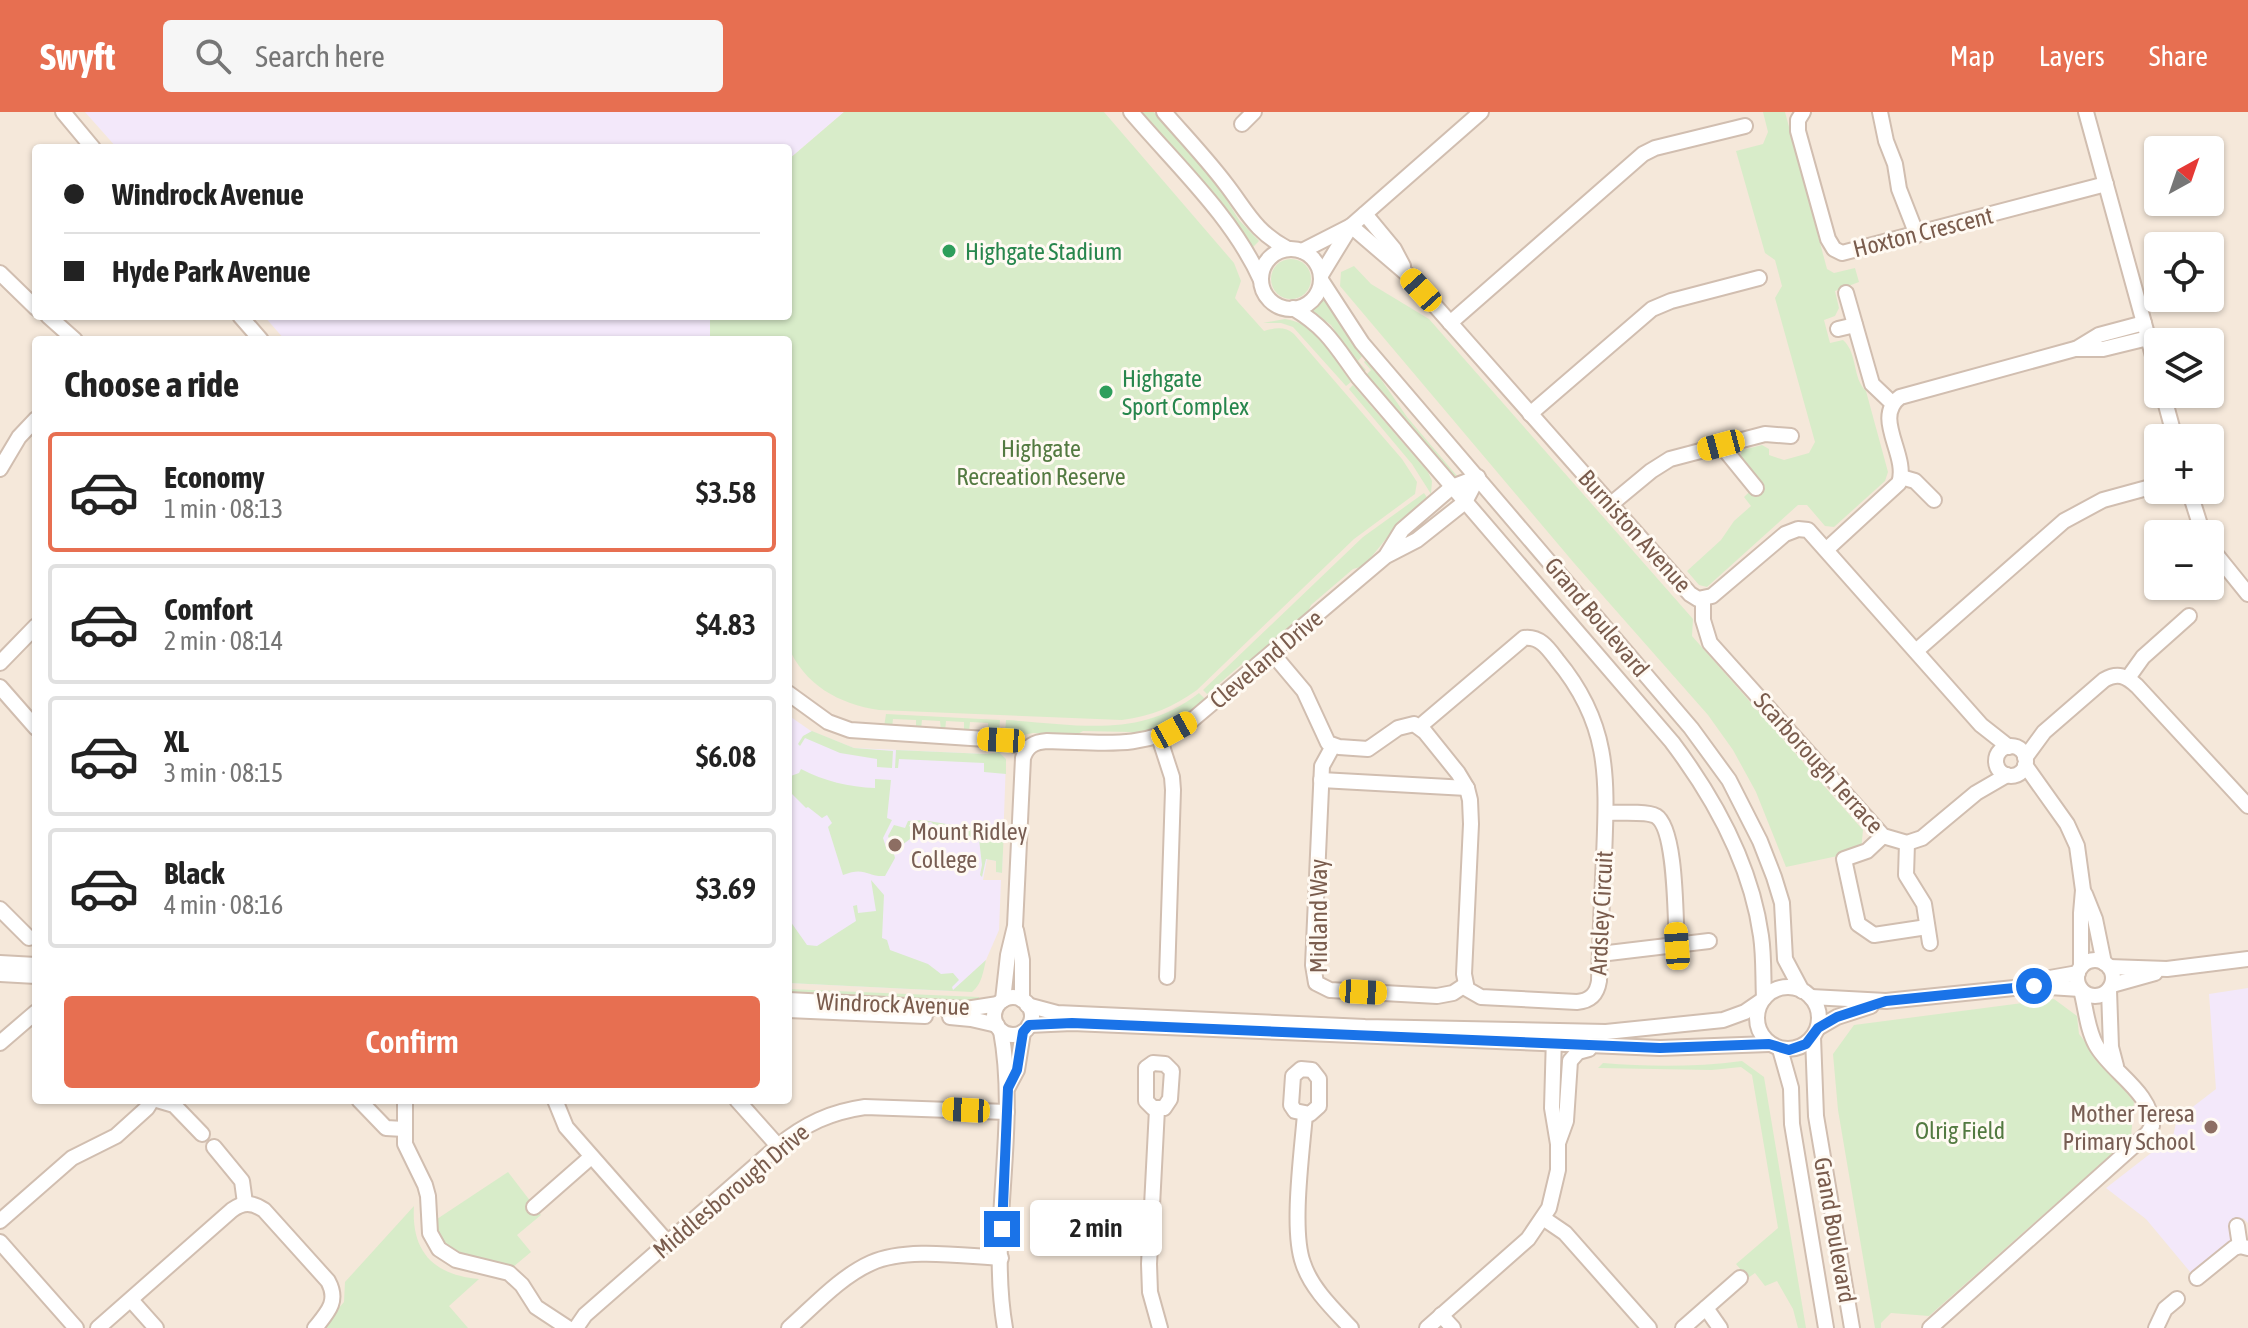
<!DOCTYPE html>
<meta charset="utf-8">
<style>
body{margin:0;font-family:"Asap Condensed",sans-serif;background:#f6f6f6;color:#222;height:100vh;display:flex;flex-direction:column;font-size:30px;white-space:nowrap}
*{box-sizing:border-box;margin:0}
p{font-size:26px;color:#767676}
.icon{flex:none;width:44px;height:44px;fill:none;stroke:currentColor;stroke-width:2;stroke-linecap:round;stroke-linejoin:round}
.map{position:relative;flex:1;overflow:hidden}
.drawer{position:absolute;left:32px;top:224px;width:760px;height:768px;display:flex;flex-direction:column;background:#fff;border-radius:8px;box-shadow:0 2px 6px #0004}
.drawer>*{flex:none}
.hud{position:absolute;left:32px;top:32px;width:760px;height:176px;border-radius:8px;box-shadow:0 2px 6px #0004;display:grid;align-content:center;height:176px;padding:0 32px;background:#fff}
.needle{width:52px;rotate:40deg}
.fabs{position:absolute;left:2144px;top:24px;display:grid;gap:16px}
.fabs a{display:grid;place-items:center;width:80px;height:80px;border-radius:8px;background:#fff;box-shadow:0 2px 6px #0004;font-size:40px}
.end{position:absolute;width:36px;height:36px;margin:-18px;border:10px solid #1a73e8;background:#fff;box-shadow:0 0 0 4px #fff}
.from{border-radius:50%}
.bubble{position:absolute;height:56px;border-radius:8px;background:#fff;box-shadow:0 2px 6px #0004;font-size:26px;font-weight:600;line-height:56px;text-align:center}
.car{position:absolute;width:24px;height:48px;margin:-24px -12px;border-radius:10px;box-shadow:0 0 6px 2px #0007;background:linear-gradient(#f5c518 24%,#345 0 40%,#f5c518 0 76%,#345 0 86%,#f5c518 0)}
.hud b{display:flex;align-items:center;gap:28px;height:76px;font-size:30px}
.hud b+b{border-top:2px solid #e0e0e0}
.hud i{width:20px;height:20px;background:#222}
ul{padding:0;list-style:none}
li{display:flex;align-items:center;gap:24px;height:120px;margin:0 16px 12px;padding:0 16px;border:4px solid #e0e0e0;border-radius:8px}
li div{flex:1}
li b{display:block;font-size:30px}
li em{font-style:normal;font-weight:600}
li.active{border-color:#e76f51}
li>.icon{width:72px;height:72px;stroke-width:1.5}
h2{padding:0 32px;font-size:36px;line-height:96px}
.primary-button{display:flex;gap:16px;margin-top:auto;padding:16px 32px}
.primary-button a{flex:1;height:92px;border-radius:8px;background:#e76f51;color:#fff;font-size:32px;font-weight:600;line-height:92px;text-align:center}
header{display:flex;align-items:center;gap:48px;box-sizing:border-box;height:112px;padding:0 40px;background:#e76f51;color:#fff}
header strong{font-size:38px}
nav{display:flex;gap:44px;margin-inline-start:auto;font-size:28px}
.search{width:560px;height:72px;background:#f6f6f6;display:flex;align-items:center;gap:20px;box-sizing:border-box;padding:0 28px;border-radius:8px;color:#767676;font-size:30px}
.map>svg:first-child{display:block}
.residential{fill:#f5e8da;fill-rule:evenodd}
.education{fill:#f3e8fa}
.green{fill:#d8ecc9}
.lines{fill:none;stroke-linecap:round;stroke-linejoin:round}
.minor-casing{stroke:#d1beb0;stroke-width:18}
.minor{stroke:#fff;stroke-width:14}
.route{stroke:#1a73e8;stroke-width:10}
.leisure-dot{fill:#2e9e5b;stroke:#fffaf3;stroke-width:3}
.education-dot{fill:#8d6e63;stroke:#fffaf3;stroke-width:3}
.labels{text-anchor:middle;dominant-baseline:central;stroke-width:6;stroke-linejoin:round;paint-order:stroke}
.street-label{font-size:24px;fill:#7a5c4d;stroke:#fffaf3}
.leisure-label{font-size:24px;fill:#27864d;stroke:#fffaf3;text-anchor:start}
.park-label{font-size:24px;fill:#537a41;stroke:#fffaf3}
.education-label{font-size:24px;fill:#785e54;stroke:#fffaf3;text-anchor:start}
</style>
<header>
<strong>Swyft</strong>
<div class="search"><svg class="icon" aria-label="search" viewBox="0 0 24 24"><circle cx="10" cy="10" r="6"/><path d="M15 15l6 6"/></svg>Search here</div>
<nav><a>Map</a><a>Layers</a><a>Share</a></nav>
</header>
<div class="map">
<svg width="2248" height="1216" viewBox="0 0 2248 1216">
<rect width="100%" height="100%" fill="#fdf6ec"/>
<!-- residential -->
<path class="residential" d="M0,0h2248v1216h-2248zM36,36h752v168h-752zM2158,38h52v52h-52zM2158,134h52v52h-52zM36,228h752v760h-752zM2158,230h52v52h-52zM2158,326h52v52h-52zM2158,422h52v52h-52z"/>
<!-- education -->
<g class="education">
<path d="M85,0h759l-56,48v-12h-671z"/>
<path d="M264,204h446v24h-425z"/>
<path d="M788,603l23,16 43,17 132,6 13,-2 7,7 -4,114 -6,-1v-11l-9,-2 -4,21h18l-2,50 -13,30 -33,31 -165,-8z"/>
<path d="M2248,876v235l-5,-5 -14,24 -38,31 -45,-54 -40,-31 67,-52 4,-17 39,-30 -7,-95z"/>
</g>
<!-- green -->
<g class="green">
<path d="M844,0h260l130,151 7,18 -6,17 3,4 26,29c11,-3 21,-5 30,3l108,125 15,23 -2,12 -61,45 -157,151c-24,17 -45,26 -75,30l-243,-10c-40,-6 -75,-25 -91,-64v-306h-78v-24h78v-156z"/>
<path d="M1140,0h14l64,74 21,34 20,21 -7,7z"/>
<path d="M1763,0h22l42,157 7,4 21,-5 4,14 -24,9 4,17 -4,8 -11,4 6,23 13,-3c15,13 9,38 23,51l22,81 -3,9 -51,46 -9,-1 -18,-21h-9l-91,82 -8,-2 -12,-14 34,-31 13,-19 17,-15 -7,-9 17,-16 -21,-25 2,-6 20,-5 7,4v6l15,5 25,-7 6,-11 -40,-144 7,-12 -7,-26 -10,-7 -29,-102 27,-7 5,-12z"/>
<circle cx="1291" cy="167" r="20"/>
<path d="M1354,154l17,18 58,35 264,300 -1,17 171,194 -2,21 -75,16 -30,-75 -23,-42 -25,-35 -134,-152 -234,-277 1,-14z"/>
<path d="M1320,181l25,40 18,22 -5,6 8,9 -3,2 -32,-47 -23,-17z"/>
<path d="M1285,207c34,5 47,38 66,63l-5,4 -53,-59 -12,-4h-18z"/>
<path d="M1367,247l40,58 50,59 -1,3 -90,-104 5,-5 -7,-8z"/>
<path d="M1353,273l75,87 4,9 -1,13 -19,-30 -63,-75z"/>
<path d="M1424,381l4,6 -34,30 -30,37 -11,3 -42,36 -4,9 -57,48 -8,2 -35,30 -4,-4 160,-153z"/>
<path d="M1199,581l10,10c-17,12 -59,37 -79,29l-47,-1 -7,4 -43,-2 -14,3 -14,-3 1,-13c71,4 133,20 193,-27z"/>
<path d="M886,602l114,6 -1,12h-11v-9l-18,-1 -1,10h-5v-10l-18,-1 -1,10 -4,-1 -1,-9 -18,-1 -1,9h-5v-9l-23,-1 -1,9 -8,-1z"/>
<path d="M812,619l42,17 39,3 -1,17 -15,-1v-8l-37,-6 -35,-15 -5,8 -2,-2 5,-8z"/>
<path d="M896,638l90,4 13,-2 7,7v15l-22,-2v-9l-85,-4 -1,9h-3z"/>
<path d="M801,657c23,12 48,18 74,19v-9l16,1 -4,38 5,2 -9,18 4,12h6l2,8 -10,18c-18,1 -20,-10 -42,-1l-15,-48 4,-4 -5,-8 -5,3 -14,-11 -2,1 -18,-18v-13l11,-4z"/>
<path d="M923,708l47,8 15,8 19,-6 -2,43 -6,-1v-11l-10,-2 -4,18 -2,-2 2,-10 -3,-26 -38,-8 -10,-9 -22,3 5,11 -12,9 -11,-2 -3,-7 6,-11 11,3 3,-7z"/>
<path d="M871,768l13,15 -2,43 5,2 3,10 38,14 13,10 12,-1 6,7 -7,7 1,3 33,-30c-3,12 -4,24 -14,32l-184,-9v-65l19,27 10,1 39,-25 -3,-15 4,-1 1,8 18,-2z"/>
<path d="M788,877l191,8 1,7 -192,-8z"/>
<path d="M2054,887l23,17 2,18 55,68 -3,35 -202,179 -38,-3 -10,10v5h-6l-37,-218 -5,-56 21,-29z"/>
<path d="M1742,949l22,16 42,251h-8l-5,-19 -16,-28 -12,5 -10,-13 -7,5 -12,-14 42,-36 -26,-153 -11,-8 -29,3 -114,-2 5,-5c47,4 93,4 139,-2z"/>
<path d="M508,1060l33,43 -24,20 14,17 -18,15c-33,-15 -68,-1 -79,-46z"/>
<path d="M414,1094c-3,46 20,69 65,73l-30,27 19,22h-146l22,-26 1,-20z"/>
</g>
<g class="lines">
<defs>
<g id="minor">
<path d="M63,0l30,36"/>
<path d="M1131,0c45,53 101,104 130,168"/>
<path d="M1164,0c20,23 42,46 61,71 22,28 29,48 63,66"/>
<path d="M1803,0l-5,8v11l30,108 6,10 8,4 264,-69"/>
<path d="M1880,0l6,29 9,23 4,25 18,46"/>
<path d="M2086,0l72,262"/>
<path d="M1242,12l12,-12"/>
<path d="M1365,102l29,35 9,17"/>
<path d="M1351,114l56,48 283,320 8,5 14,-3 73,-62 13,-5 10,1 173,195 28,22"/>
<circle cx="1291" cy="167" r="30"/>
<path d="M1302,139l49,-25"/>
<path d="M0,161l36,35"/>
<path d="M1321,163l30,-49 130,-114"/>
<path d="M1321,168l41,63 329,385 38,52 31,61 14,36 8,26 3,56 17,32"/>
<path d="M1846,181l26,91 20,19"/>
<path d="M1293,196c35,21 43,39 66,70l313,364c43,57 79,122 89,194 3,20 2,41 3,62"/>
<path d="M48,204l27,24"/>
<path d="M240,204l21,24"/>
<path d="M1450,211l193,-169 12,-6 90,-22"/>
<path d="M1838,217l17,-4"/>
<path d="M2076,237l23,-14 45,-12"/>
<path d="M2163,282l12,44"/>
<path d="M1530,302l122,-105 19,-8 88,-23"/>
<path d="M1721,333l35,43"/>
<path d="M0,357l19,-32 17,-18"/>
<path d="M1901,365l14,4 19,19"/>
<path d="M2189,378l14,44"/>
<path d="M1610,393l41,-34 19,-12 95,-25 26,2"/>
<path d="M2210,435l38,47"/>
<path d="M1827,437l72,-66c10,-28 -27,-65 1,-86l175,-48h28l45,-11"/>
<path d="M1703,487v21l7,23 173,193 24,7 15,-5 54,-45 31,-18"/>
<path d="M1916,539l148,-130 39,-21 55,-15"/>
<path d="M1272,541l32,38 24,52 11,4 29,2 30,-21 16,-4 11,8 33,41 9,15 3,12 1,24 -7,150 3,15 14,8 96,5c13,-1 20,-8 22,-21 1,-41 3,-82 5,-123 3,-79 7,-133 -47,-198 -9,-12 -17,-24 -33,-22l-105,89"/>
<path d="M0,551l36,-37"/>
<path d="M2128,566l15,-21 46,-41"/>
<path d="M0,575l36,41"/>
<path d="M788,581l40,29 22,8 151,10 26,9"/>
<path d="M1159,625l13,40 1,13 -6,187"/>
<path d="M1333,634l-11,20 -9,199 3,18 14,7 107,6 16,-3 12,-8"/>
<circle cx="2011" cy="649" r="15"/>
<path d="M2025,646l19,-26 60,-52c14,-8 22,-4 33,6l111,120"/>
<path d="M2025,653l42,59 10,22 6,44 -2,23v54"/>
<path d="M1321,668l146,8"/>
<path d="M1606,701c11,0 41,-2 50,3 21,13 19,105 21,130"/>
<path d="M1883,724l-16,15 -23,8 14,65 16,11 53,-8"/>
<path d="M1907,731l-1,32 18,29 6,39"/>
<path d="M2085,782l10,25 9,44"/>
<path d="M0,797l29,29"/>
<path d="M1016,818l6,30v40"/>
<path d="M1600,842l109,-13"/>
<circle cx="2095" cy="866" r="18"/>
<path d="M0,851l36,2"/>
<path d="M2109,855l58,2 81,-10"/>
<path d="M0,862l36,2"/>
<path d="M2035,873l9,-6 34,-6"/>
<path d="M2112,873l43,-12"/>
<circle cx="1788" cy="906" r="31"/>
<path d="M2109,878l2,57 5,19"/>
<path d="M1811,885l75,4 148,-15 46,3"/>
<circle cx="1013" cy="904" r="19"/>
<path d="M788,888l178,9 32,-5"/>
<path d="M1003,888l5,-45 7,-29 8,-168c4,-12 11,-16 24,-17 56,1 91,10 144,-20l195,-165 31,-16 48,-38 13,-25 -26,10 -50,43 -16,26"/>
<path d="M1027,893l30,8 308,14 241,5 117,-12 22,-8 16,-11"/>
<path d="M788,898l137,6"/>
<path d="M950,905l21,2 26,6"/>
<path d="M1029,913l43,-2 588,25 109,-4"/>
<path d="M1818,916l19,-11 34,-11"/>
<path d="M1001,919c18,98 -13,199 4,297"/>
<path d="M1813,925l3,79 36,212"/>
<path d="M0,931l36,-31"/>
<path d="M1780,937l11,39 1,36 34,204"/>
<path d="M1153,951l12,1 7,7 -2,28 -6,9h-11l-7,-7v-33z"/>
<path d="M1301,957l11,1 7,9v27l-9,8 -15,-3 -4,-6 2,-29z"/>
<path d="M1008,975l9,-17 6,-38"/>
<path d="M157,988l17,5 28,29"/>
<path d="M359,988l27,28 18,1"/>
<path d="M405,988v44l20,41 3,11 2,37 9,16 17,11 53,13 13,12 14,22 32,21"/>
<path d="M555,988l11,27 102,116"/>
<path d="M737,988l41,46"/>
<path d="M1157,997l-8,155 1,28 10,36"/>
<path d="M1305,1002c-3,38 -14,116 -2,149 8,25 30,46 48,65"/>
<path d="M1558,1031l8,-22 4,-60 8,-9 11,-3"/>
<path d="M214,1035l28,34 3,22"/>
<path d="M534,1095l57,-50"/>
<path d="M1543,1106l22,15 84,95"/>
<path d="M0,1109l72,-63 44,-22 31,-28 5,-8"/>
<path d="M2237,1114l3,20 8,2"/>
<path d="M0,1130l76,86"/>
<path d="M2197,1166l37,-30 6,-2"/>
<path d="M131,1188l25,28"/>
<path d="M1706,1196l14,20"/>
<path d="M1441,1203l12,13"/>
<path d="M98,1216l134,-118c11,-8 20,-8 32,0l64,71c11,20 0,31 -13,47"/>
<path d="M576,1216l9,-13 193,-169c27,-22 52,-34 87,-39l142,5"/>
<path d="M789,1216c26,-23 51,-51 82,-65 35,-16 92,-7 130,-5"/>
<path d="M1427,1216l101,-89 21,-31 9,-38v-26l-6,-36 2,-72"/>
<path d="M1683,1216l57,-50"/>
<path d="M1930,1216l218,-195 4,-7c0,-34 -41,-54 -56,-81 -9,-16 -10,-37 -15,-55"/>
<path d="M2156,1216l9,-19 12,-10"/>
</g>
</defs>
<!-- minor casing -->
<use href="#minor" class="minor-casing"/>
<!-- minor -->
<use href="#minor" class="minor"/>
</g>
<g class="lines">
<!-- route -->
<path class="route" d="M1002,1117l6,-141 9,-18 6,-38 6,-7 43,-2 588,25 109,-4 20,6 17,-6 12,-16 19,-11 49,-16 148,-15"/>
</g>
<!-- markers -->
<g class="leisure-dot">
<circle cx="949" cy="139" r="8"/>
<circle cx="1106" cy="280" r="8"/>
</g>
<g class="education-dot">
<circle cx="895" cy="733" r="8"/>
<circle cx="2211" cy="1015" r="8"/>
</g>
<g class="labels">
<!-- street labels -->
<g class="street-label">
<text transform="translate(1923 120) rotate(-14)">Hoxton Crescent</text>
<text transform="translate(1635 419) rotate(48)">Burniston Avenue</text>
<text transform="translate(1597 505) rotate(50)">Grand Boulevard</text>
<text transform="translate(1266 547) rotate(-40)">Cleveland Drive</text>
<text transform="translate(1819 651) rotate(48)">Scarborough Terrace</text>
<text transform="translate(1601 801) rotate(-87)">Ardsley Circuit</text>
<text transform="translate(1318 804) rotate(-90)">Midland Way</text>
<text transform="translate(893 892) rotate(2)">Windrock Avenue</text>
<text transform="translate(731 1079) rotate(-40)">Middlesborough Drive</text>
<text transform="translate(1835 1118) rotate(80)">Grand Boulevard</text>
</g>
<!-- leisure labels -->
<g class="leisure-label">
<text x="965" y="139">Highgate Stadium</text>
<text x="1122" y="266">Highgate<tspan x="1122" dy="28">Sport Complex</tspan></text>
</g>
<!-- park labels -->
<g class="park-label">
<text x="1041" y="336">Highgate<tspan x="1041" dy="28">Recreation Reserve</tspan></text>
<text x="1960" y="1018">Olrig Field</text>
</g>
<!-- education labels -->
<g class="education-label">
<text x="911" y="719">Mount Ridley<tspan x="911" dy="28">College</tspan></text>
<text x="2195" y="1001" text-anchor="end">Mother Teresa<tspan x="2195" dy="28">Primary School</tspan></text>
</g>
</g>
</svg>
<div class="fabs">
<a><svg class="needle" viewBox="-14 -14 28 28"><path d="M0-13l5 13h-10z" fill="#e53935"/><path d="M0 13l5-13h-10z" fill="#767676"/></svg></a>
<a><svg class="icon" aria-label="locate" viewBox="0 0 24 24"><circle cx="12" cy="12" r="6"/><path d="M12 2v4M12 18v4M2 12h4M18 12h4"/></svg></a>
<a><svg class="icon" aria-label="layers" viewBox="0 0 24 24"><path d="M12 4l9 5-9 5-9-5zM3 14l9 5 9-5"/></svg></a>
<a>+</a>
<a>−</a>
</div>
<i class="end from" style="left:2034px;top:874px"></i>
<i class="end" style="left:1002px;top:1117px"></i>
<div class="bubble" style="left:1030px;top:1088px;width:132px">2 min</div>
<i class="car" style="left:1421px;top:178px;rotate:318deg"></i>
<i class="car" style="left:1721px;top:333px;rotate:255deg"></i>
<i class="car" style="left:1174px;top:618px;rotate:61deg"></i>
<i class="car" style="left:1001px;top:628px;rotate:273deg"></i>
<i class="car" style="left:1677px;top:834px;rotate:356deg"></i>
<i class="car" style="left:1363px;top:880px;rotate:93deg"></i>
<i class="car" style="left:966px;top:998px;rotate:273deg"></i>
<div class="hud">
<b><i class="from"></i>Windrock Avenue</b>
<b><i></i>Hyde Park Avenue</b>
</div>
<section class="drawer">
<h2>Choose a ride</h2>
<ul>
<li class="active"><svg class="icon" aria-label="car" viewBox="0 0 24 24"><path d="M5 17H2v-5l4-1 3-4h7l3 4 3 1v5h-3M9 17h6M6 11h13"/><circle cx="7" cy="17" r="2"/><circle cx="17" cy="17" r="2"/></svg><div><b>Economy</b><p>1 min · 08:13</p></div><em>$3.58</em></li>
<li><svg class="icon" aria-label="car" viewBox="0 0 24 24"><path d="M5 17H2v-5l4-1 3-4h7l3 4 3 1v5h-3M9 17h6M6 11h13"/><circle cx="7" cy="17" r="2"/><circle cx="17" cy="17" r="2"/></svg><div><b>Comfort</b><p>2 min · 08:14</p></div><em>$4.83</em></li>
<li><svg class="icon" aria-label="car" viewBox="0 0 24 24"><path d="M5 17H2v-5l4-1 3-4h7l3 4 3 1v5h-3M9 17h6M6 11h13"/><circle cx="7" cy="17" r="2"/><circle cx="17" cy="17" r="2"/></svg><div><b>XL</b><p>3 min · 08:15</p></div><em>$6.08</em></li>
<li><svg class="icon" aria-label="car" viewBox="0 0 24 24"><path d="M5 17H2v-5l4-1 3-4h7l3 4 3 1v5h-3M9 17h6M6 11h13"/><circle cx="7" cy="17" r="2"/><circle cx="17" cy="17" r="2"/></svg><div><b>Black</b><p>4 min · 08:16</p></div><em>$3.69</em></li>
</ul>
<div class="primary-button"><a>Confirm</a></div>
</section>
</div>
